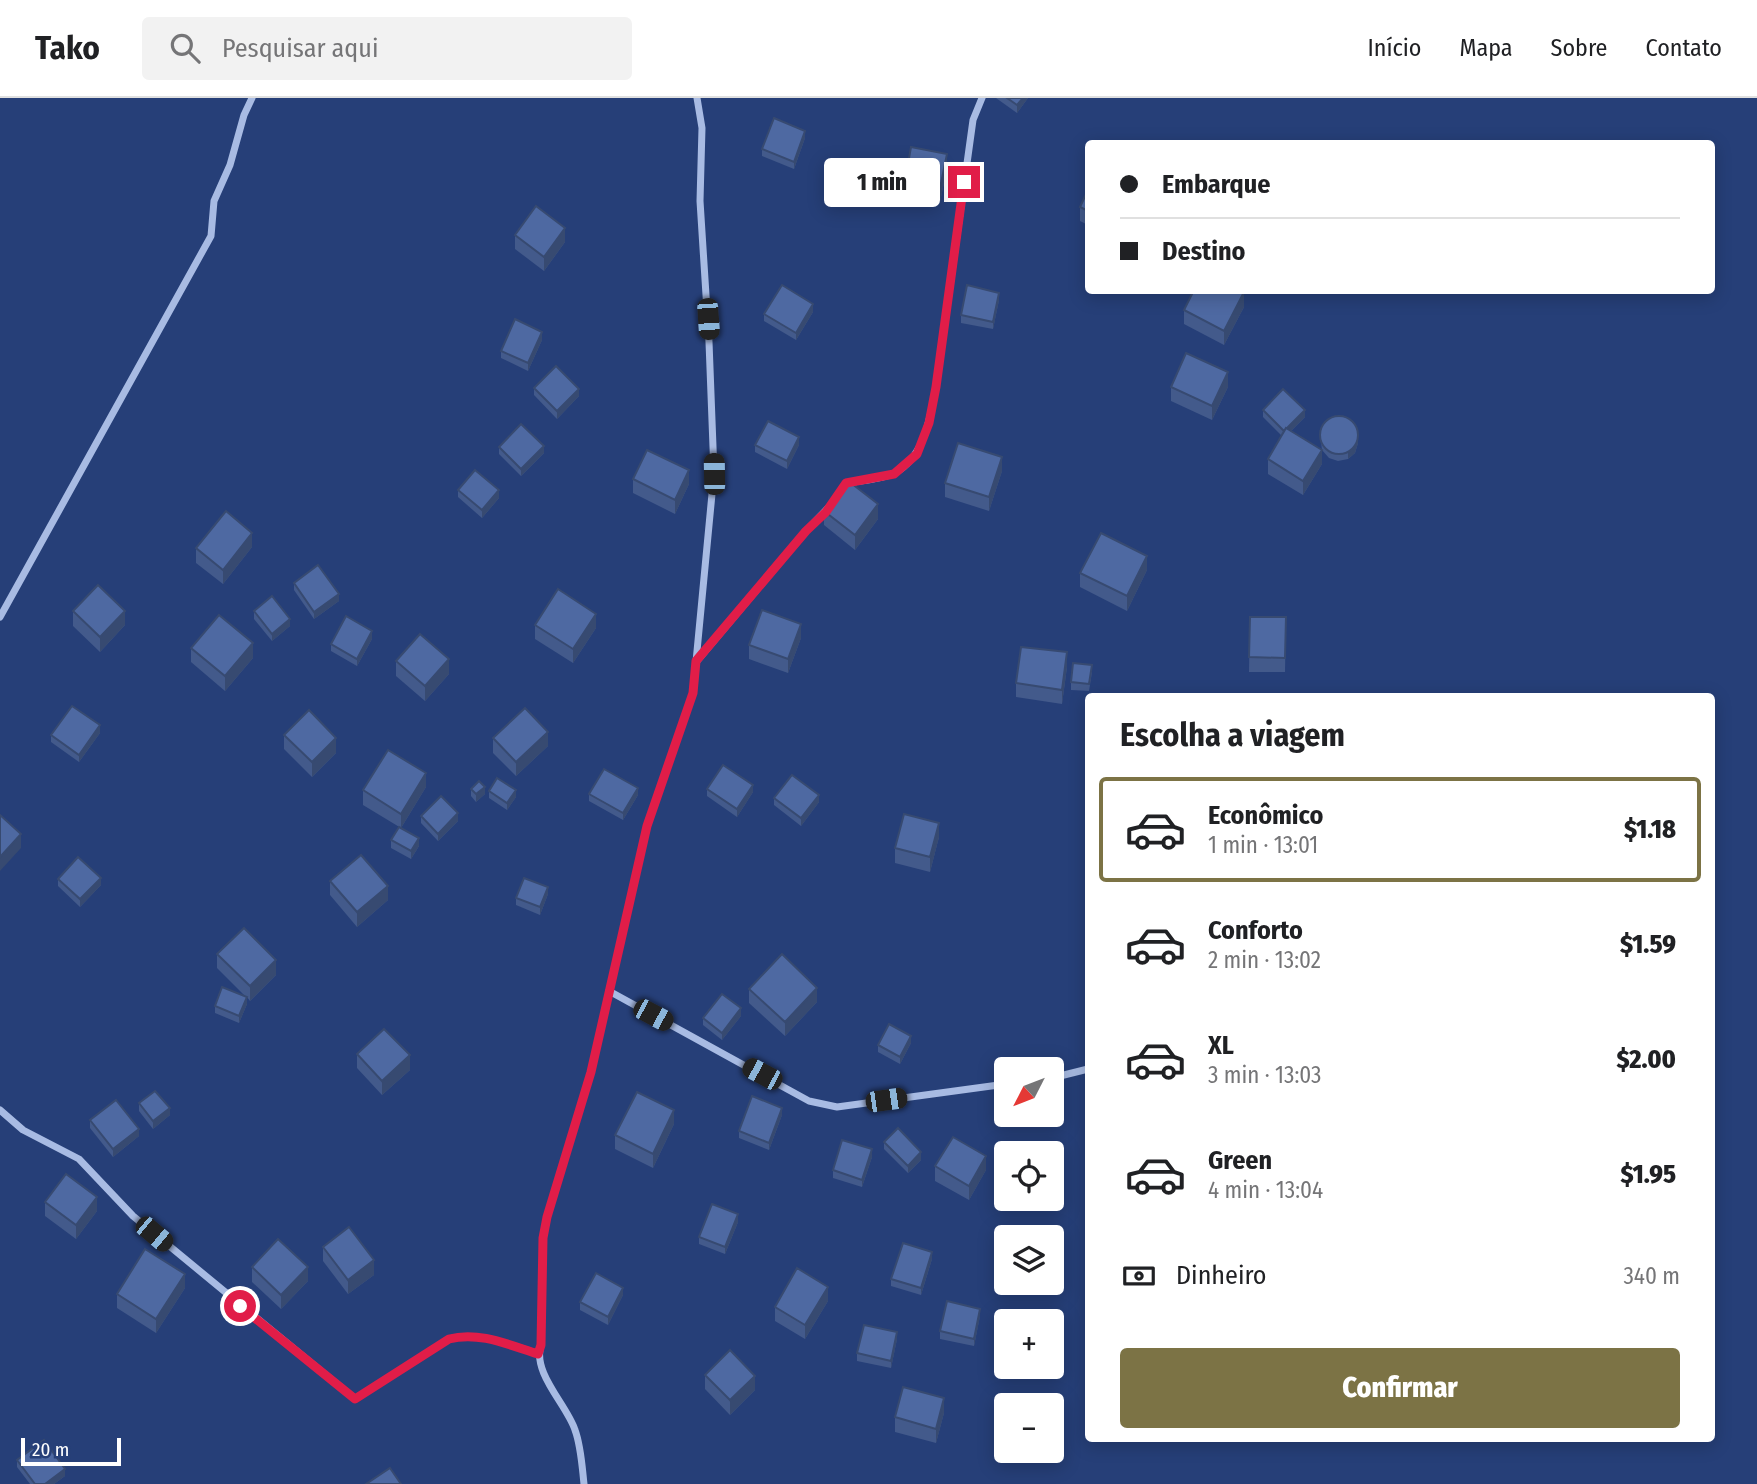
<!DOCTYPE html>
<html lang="pt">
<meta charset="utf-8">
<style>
body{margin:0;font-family:"Fira Sans Condensed",sans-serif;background:#f2f2f2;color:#202124;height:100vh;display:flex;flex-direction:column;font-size:26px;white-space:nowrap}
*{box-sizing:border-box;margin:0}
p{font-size:23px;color:#757577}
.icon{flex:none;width:38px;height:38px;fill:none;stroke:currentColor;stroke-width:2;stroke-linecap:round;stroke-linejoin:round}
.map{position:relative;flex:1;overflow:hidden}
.drawer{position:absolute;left:1085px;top:595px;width:630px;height:749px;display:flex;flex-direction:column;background:#fff;border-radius:7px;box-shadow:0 4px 18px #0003}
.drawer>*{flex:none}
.top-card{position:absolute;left:1085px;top:42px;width:630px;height:154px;border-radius:7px;box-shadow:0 4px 18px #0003;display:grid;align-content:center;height:154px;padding:0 35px;background:#fff}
.needle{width:46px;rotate:228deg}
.controls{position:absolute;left:994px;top:959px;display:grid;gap:14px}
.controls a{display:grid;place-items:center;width:70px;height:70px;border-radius:7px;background:#fff;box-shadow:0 4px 18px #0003;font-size:35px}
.scale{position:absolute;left:21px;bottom:18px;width:100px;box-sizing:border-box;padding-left:7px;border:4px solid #fff;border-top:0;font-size:19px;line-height:24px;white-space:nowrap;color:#fff;-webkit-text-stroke:5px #263f78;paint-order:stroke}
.end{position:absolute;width:32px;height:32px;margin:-16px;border:9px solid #e11d48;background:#fff;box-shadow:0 0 0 4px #fff}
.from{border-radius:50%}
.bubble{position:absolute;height:49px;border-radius:7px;background:#fff;box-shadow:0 4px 18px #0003;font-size:23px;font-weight:800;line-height:49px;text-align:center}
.car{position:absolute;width:21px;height:42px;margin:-21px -10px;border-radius:9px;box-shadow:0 0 5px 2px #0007;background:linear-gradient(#222 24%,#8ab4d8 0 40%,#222 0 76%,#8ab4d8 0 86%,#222 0)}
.top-card b{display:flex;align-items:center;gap:24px;height:66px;font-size:26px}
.top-card b+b{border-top:2px solid #e0e0e0}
.top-card i{width:18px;height:18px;background:#202124}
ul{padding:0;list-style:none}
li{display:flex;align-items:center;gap:21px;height:105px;margin:0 14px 10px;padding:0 21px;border:4px solid transparent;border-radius:7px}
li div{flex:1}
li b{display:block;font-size:26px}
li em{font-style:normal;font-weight:800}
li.current{border-color:#7c7345}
li>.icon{width:63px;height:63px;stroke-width:1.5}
h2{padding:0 35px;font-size:32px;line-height:84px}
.pay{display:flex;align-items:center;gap:18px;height:77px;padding:0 35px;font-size:26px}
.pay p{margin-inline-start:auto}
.cta{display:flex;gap:14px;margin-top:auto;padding:14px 35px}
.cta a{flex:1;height:80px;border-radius:7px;background:#7c7345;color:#fff;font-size:28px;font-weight:800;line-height:80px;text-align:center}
header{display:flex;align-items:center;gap:42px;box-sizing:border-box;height:98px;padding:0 35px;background:#fff;border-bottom:2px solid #e0e0e0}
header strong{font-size:33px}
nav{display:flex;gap:38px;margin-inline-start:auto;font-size:24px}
.search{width:490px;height:63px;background:#f2f2f2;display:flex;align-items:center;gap:18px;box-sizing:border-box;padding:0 24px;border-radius:7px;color:#757577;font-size:26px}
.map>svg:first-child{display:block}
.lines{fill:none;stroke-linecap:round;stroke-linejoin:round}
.street{stroke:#a8bbe3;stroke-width:7}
.wall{fill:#435a8b}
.shaded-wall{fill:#374a71}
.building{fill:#4e69a2;stroke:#374a71;stroke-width:2}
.route{stroke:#e11d48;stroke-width:9}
</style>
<header>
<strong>Tako</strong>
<div class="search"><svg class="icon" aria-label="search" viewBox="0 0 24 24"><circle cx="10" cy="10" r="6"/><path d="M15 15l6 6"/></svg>Pesquisar aqui</div>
<nav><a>Início</a><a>Mapa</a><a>Sobre</a><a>Contato</a></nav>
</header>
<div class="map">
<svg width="1757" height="1386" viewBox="0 0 1757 1386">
<rect width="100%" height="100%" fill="#263f78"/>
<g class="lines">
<!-- street -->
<g class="street">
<path d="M844,389l3,-4c12,-2 37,-4 48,-10 30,-17 35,-55 41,-86l37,-267 9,-22"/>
<path d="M0,519l211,-381 3,-35 16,-36 14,-50 8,-17"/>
<path d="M697,563l109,-130 22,-23"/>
<path d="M609,893l200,110 28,6 169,-23"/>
<path d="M1052,980l36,-9"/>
<path d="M0,1012l23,20 56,29 54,57 222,183 94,-60c30,-8 60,6 90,15"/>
<path d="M584,1386c-2,-18 -3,-38 -9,-54 -8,-25 -43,-57 -34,-85l2,-107 4,-21 44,-145 56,-246 46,-133 21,-220 -5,-131 -9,-141 2,-73 -5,-30"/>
</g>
</g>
<!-- wall -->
<g class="wall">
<path d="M996,0h32l-11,15z"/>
<path d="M805,40l-11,31 -32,-13v-7z"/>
<path d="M947,70l-7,34 -35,-7v-14z"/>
<path d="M1088,92v35l-8,-4v-14z"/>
<path d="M515,137l50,7 -21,29 -29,-22z"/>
<path d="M999,202l-6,29 -32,-6v-8z"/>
<path d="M1244,209l-20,38 -40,-21v-14z"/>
<path d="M813,214l-17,28 -32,-19v-7z"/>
<path d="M542,242l-14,31 -27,-13v-7z"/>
<path d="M1171,289h57l-16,33 -41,-19z"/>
<path d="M534,290l45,8 -22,23 -23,-24z"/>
<path d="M1263,312l42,7 -14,14 31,33 -19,31 -35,-21v-15l14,-23 -19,-19z"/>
<path d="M1320,336l38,9 -3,10 -7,6 -10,2 -9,-3 -7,-8z"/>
<path d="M755,347h44l-12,24 -32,-17z"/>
<path d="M499,349l45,6 -23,23 -22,-22z"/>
<path d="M1002,373l-13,40 -44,-14v-14z"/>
<path d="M633,381l56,5 -14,30 -42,-21z"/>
<path d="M458,392l41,8 -17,20 -24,-21z"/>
<path d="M824,413l54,8 -23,31 -31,-25z"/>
<path d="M252,449l-29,37 -27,-21v-15z"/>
<path d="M1147,472l-20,41 -47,-24v-14z"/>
<path d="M294,485l45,18 -25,18 -20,-29z"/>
<path d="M73,513l52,14 -25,27 -27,-26z"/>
<path d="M254,513l36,15 -18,15 -18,-22z"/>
<path d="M1250,519h36l-1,55h-36z"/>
<path d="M535,527l61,3 -23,35 -38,-24z"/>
<path d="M801,540l-13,35 -39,-14v-14z"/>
<path d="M372,541l-15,27 -26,-15v-7z"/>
<path d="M191,550l62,10 -28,33 -34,-29z"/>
<path d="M396,563l53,13 -24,27 -29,-25z"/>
<path d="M1067,569l-5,37 -46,-7v-14z"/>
<path d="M1092,574l-3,19 -18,-1v-8z"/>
<path d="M100,635l-21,29 -28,-20v-7z"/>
<path d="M284,637l52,18 -24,24 -28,-28z"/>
<path d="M493,640l55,8 -32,30 -23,-23z"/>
<path d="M426,689l-25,41 -38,-23v-15z"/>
<path d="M471,691l14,5 -9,8 -5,-6z"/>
<path d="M707,691l46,3 -16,25 -30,-21z"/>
<path d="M489,693l27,6 -9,13 -18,-12z"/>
<path d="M589,696l49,1 -15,25 -34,-19z"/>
<path d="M774,700l45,4 -18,24 -27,-21z"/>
<path d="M421,718l37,5 -20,20 -17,-18z"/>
<path d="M939,739l-9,35 -35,-9v-15z"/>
<path d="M391,742l28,6 -8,13 -20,-11z"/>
<path d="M58,781l43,6 -21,22 -22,-21z"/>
<path d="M330,783l58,19 -31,27 -27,-32z"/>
<path d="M548,796l-8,21 -24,-10v-7z"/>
<path d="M217,856l59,21 -26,26 -3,-4v7l-8,19 -24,-10v-7l31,-9 -29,-29z"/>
<path d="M749,891l68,13 -32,34 -36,-33z"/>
<path d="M741,918l-19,24 -19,-15v-7z"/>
<path d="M911,945l-11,21 -22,-12v-7z"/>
<path d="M357,956l53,16 -28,25 -25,-27z"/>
<path d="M139,1005l31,12 -17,14 -14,-18z"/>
<path d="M782,1017l-13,35 -30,-12v-7z"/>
<path d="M90,1022l49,16 -26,21 -23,-29z"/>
<path d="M674,1026l-21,44 -38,-19v-14z"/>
<path d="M884,1044l37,18 -13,13 -24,-24z"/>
<path d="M872,1059l-10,30 -29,-9v-8z"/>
<path d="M935,1068l51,4 -17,30 -34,-19z"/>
<path d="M45,1104l52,9 -21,28 -31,-23z"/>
<path d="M738,1124l-13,32 -26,-10v-7z"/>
<path d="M323,1149l51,28 -26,19 -25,-33z"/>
<path d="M932,1161l-11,36 -30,-9v-7z"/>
<path d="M252,1169l56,14 -27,28 -29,-27z"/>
<path d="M185,1190l-29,45 -39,-25v-14z"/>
<path d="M623,1197l-15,30 -28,-15v-8z"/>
<path d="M828,1203l-23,38 -30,-18v-14z"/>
<path d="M980,1218l-6,30 -34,-7v-8z"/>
<path d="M897,1241l-6,29 -34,-7v-8z"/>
<path d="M705,1277l50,15 -25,25 -25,-26z"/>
<path d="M944,1315l-8,30 -41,-11v-15z"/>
<path d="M17,1362l48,16 -11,8h-24l-13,-17z"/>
</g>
<!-- shaded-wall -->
<g class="shaded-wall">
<path d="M1023,0h5l-11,15v-8z"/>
<path d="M805,33v7l-11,31v-7z"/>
<path d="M947,56v14l-7,34v-14z"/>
<path d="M565,130v14l-21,29v-14z"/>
<path d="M1244,194v15l-20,38v-14z"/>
<path d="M999,195v7l-6,29v-7z"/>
<path d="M813,206v8l-17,28v-7z"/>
<path d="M542,234v8l-14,31v-8z"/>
<path d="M1228,274v15l-16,33v-14z"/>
<path d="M579,291v7l-22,23v-8z"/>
<path d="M1305,312v7l-21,21v-7z"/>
<path d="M1358,338v7l-3,10 -7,6v-7z"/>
<path d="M799,339v8l-12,24v-8z"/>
<path d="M544,348v7l-23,23v-7z"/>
<path d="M1322,352v14l-19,31v-14z"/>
<path d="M1002,359v14l-13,40v-14z"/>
<path d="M689,372v14l-14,30v-14z"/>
<path d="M499,392v8l-17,20v-8z"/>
<path d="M878,406v15l-23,31v-15z"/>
<path d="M252,435v14l-29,37v-14z"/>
<path d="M1147,458v14l-20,41v-15z"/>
<path d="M339,496v7l-25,18v-7z"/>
<path d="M125,513v14l-25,27v-15z"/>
<path d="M596,516v14l-23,35v-14z"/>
<path d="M290,521v7l-18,15v-7z"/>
<path d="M801,526v14l-13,35v-14z"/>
<path d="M372,533v8l-15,27v-7z"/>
<path d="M253,545v15l-28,33v-15z"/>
<path d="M1067,554v15l-5,37v-14z"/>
<path d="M449,561v15l-24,27v-15z"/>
<path d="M100,627v8l-21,29v-7z"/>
<path d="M548,634v14l-32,30v-14z"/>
<path d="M336,640v15l-24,24v-15z"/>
<path d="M426,675v14l-25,41v-14z"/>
<path d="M753,687v7l-16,25v-8z"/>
<path d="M485,689v7l-9,8v-8z"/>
<path d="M638,690v7l-15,25v-7z"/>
<path d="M516,692v7l-9,13v-7z"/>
<path d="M819,697v7l-18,24v-8z"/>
<path d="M458,715v8l-20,20v-7z"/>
<path d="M939,725v14l-9,35v-15z"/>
<path d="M21,736v14l-21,23v-14z"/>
<path d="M419,740v8l-8,13v-8z"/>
<path d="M101,780v7l-21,22v-8z"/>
<path d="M388,788v14l-31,27v-15z"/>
<path d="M548,789v7l-8,21v-8z"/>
<path d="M276,862v15l-26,26v-15z"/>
<path d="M817,890v14l-32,34v-14z"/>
<path d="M247,899v7l-8,19v-7z"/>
<path d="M741,910v8l-19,24v-7z"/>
<path d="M911,938v7l-11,21v-7z"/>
<path d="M410,957v15l-28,25v-14z"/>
<path d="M170,1010v7l-17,14v-8z"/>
<path d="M782,1010v7l-13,35v-7z"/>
<path d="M674,1012v14l-21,44v-14z"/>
<path d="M139,1031v7l-26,21v-8z"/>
<path d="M872,1051v8l-10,30v-7z"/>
<path d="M921,1054v8l-13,13v-7z"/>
<path d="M986,1058v14l-17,30v-14z"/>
<path d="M97,1099v14l-21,28v-14z"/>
<path d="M738,1116v8l-13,32v-7z"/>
<path d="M932,1154v7l-11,36v-7z"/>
<path d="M374,1162v15l-26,19v-14z"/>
<path d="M308,1169v14l-27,28v-14z"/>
<path d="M185,1176v14l-29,45v-14z"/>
<path d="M828,1189v14l-23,38v-14z"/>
<path d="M623,1190v7l-15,30v-8z"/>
<path d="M980,1211v7l-6,30v-7z"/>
<path d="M897,1234v7l-6,29v-7z"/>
<path d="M755,1278v14l-25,25v-15z"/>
<path d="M944,1300v15l-8,30v-14z"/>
<path d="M65,1371v7l-11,8h-9z"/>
</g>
<!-- building -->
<g class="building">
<path d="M1007,0h16l-6,7z"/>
<path d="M774,20l31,13 -11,31 -32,-13z"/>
<path d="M911,49l36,7 -7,34 -35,-7z"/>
<path d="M1088,92v21l-8,-4z"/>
<path d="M536,108l29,22 -21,29 -29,-22z"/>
<path d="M782,187l31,19 -17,29 -32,-19z"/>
<path d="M967,187l32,8 -6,29 -32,-7z"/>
<path d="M1194,192h46l4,2 -20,39 -40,-21z"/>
<path d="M515,221l27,13 -14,31 -27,-12z"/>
<path d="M1186,255l42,19 -16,34 -41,-19z"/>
<path d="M556,268l23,23 -22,22 -23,-23z"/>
<path d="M1283,291l22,21 -21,21 -21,-21z"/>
<circle cx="1339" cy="337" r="19"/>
<path d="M768,323l31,16 -12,24 -32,-16z"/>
<path d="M521,326l23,22 -23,23 -22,-22z"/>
<path d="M1286,330l36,22 -19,31 -35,-22z"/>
<path d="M958,345l44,14 -13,40 -44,-14z"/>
<path d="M647,352l42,20 -14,30 -42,-21z"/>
<path d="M475,372l24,20 -17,20 -24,-20z"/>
<path d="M847,382l31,24 -23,31 -31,-24z"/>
<path d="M226,413l26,22 -29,37 -27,-22z"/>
<path d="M1101,435l46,23 -20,40 -47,-23z"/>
<path d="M318,467l21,29 -25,18 -20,-29z"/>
<path d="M98,487l27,26 -25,26 -27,-26z"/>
<path d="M558,491l38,25 -23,35 -38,-24z"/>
<path d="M272,498l18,23 -18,15 -18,-23z"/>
<path d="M762,512l39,14 -13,35 -39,-14z"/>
<path d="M219,517l34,28 -28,33 -34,-28z"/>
<path d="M346,518l26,15 -15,28 -26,-15z"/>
<path d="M1250,519h36l-1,41 -36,-1z"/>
<path d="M420,536l29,25 -24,27 -29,-25z"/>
<path d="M1021,549l46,5 -5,38 -46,-7z"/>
<path d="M1073,565l19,2 -3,19 -18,-2z"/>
<path d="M72,608l28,19 -21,30 -28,-20z"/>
<path d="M525,610l23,24 -32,30 -23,-24z"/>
<path d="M309,612l27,28 -24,24 -28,-27z"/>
<path d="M388,652l38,23 -25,41 -38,-24z"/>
<path d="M723,667l30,20 -16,24 -30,-20z"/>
<path d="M604,671l34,19 -15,25 -34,-19z"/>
<path d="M792,677l27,20 -18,23 -27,-20z"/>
<path d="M497,680l19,12 -9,13 -18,-12z"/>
<path d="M479,683l6,6 -9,7 -5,-5z"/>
<path d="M441,698l17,17 -20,21 -17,-18z"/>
<path d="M904,716l35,9 -9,34 -35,-9z"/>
<path d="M0,717l21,19 -21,23z"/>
<path d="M399,729l20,11 -8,13 -20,-11z"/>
<path d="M361,757l27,31 -31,26 -27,-31z"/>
<path d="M78,759l23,21 -21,21 -22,-20z"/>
<path d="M524,780l24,9 -8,20 -24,-9z"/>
<path d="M244,830l32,32 -26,26 -33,-32z"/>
<path d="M782,856l35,34 -32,34 -36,-33z"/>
<path d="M222,889l25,10 -8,19 -24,-10z"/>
<path d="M722,896l19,14 -19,25 -19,-15z"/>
<path d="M889,926l22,12 -11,21 -22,-12z"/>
<path d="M384,931l26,26 -28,26 -25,-27z"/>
<path d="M155,993l15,17 -17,13 -14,-18z"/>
<path d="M637,994l37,18 -21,44 -38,-19z"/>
<path d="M752,998l30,12 -13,35 -30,-12z"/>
<path d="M116,1002l23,29 -26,20 -23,-29z"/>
<path d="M898,1030l23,24 -13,14 -24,-24z"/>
<path d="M953,1039l33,19 -17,30 -34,-20z"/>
<path d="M842,1042l30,9 -10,31 -29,-10z"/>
<path d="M66,1076l31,23 -21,28 -31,-23z"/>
<path d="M712,1106l26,10 -13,33 -26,-10z"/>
<path d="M349,1129l25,33 -26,20 -25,-33z"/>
<path d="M278,1141l30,28 -27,28 -29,-28z"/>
<path d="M903,1145l29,9 -11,36 -30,-9z"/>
<path d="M145,1151l40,25 -29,45 -39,-25z"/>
<path d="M797,1170l31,19 -23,38 -30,-18z"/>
<path d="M596,1175l27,15 -15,29 -28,-15z"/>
<path d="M947,1203l33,8 -6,30 -34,-8z"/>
<path d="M864,1227l33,7 -6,29 -34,-8z"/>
<path d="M730,1252l25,26 -25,24 -25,-25z"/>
<path d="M903,1289l41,11 -8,31 -41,-12z"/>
<path d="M44,1342l21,29 -20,15h-10l-18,-24z"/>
<path d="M390,1370l11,16h-35z"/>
</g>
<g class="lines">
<!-- route -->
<path class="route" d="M240,1208l115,93 94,-60c30,-8 60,6 89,15l3,-9 2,-107 4,-21 44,-145 56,-246 46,-133 3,-32 110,-130 20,-19 20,-29 48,-9 23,-20 12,-31 7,-36 28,-205"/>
</g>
</svg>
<div class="controls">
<a><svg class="needle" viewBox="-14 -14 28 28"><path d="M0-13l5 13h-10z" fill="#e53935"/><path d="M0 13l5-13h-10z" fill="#757577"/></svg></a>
<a><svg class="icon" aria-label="locate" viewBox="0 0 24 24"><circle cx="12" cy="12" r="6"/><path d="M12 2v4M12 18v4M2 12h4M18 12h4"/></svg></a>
<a><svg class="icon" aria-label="layers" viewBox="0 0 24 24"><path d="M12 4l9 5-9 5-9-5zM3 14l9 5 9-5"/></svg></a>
<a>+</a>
<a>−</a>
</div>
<div class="scale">20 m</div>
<i class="end from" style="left:240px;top:1208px"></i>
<i class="end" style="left:964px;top:84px"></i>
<div class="bubble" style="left:824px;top:60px;width:116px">1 min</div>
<i class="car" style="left:708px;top:221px;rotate:176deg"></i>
<i class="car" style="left:714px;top:376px;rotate:359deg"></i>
<i class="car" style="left:653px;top:917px;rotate:118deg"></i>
<i class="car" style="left:762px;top:976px;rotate:298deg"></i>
<i class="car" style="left:886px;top:1002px;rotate:82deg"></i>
<i class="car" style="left:154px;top:1136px;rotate:130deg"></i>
<div class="top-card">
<b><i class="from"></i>Embarque</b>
<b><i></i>Destino</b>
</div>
<section class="drawer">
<h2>Escolha a viagem</h2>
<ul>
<li class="current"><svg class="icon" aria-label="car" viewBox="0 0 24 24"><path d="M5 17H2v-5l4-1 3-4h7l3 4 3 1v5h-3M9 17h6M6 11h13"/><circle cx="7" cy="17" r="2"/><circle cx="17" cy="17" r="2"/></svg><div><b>Econômico</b><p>1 min · 13:01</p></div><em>$1.18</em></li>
<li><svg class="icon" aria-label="car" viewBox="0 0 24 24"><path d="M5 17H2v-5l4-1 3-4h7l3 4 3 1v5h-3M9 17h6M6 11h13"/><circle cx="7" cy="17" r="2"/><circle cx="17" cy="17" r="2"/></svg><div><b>Conforto</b><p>2 min · 13:02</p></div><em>$1.59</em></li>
<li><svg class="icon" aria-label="car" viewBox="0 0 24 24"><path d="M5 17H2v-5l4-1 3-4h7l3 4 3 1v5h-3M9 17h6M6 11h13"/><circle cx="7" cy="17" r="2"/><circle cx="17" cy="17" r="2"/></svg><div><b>XL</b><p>3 min · 13:03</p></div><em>$2.00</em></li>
<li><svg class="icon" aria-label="car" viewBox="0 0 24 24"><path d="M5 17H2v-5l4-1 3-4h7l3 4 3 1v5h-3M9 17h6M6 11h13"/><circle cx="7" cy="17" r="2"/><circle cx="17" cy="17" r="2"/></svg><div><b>Green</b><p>4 min · 13:04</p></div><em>$1.95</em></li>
</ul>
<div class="pay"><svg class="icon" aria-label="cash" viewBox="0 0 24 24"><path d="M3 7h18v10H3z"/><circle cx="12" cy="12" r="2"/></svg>Dinheiro<p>340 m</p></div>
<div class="cta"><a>Confirmar</a></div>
</section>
</div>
